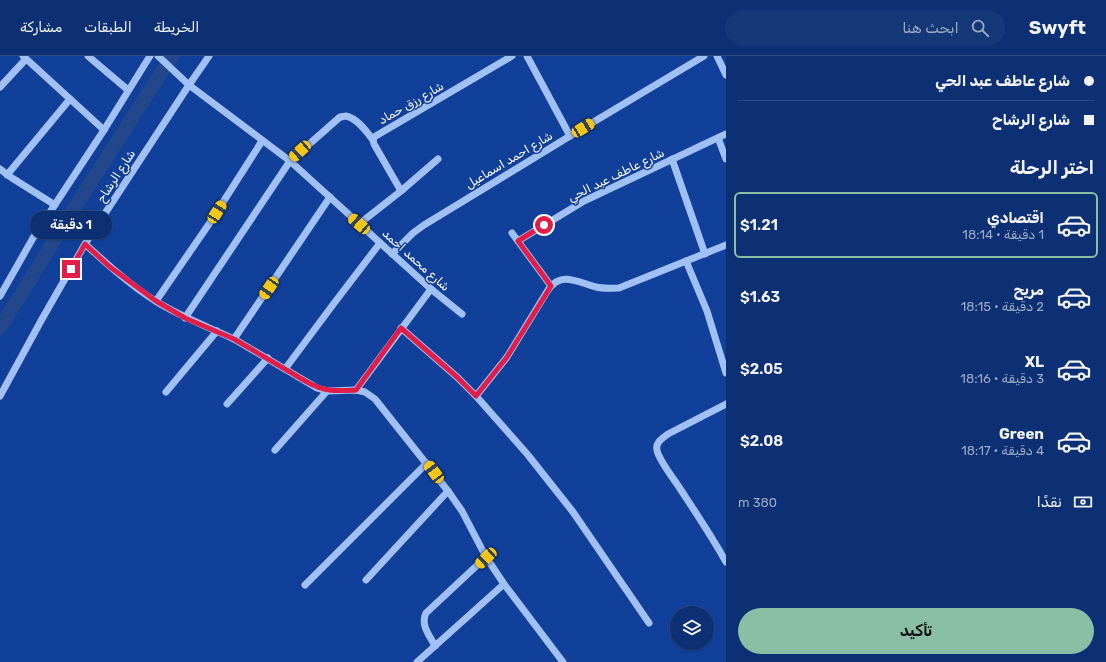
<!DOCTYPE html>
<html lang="ar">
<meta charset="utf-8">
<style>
body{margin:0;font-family:Rubik,Cairo,sans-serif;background:#153878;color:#f1f3f6;direction:rtl;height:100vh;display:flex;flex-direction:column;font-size:15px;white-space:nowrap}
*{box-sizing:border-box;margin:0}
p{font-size:13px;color:#9aa9c4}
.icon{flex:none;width:22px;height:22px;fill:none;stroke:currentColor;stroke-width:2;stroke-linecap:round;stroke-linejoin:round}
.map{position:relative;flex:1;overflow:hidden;direction:ltr}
.sheet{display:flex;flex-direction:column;background:#0c3073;width:380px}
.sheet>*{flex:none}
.guide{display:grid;align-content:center;height:88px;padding:0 12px;background:#0c3073}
.controls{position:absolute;left:670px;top:550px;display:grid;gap:8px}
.controls a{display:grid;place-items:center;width:44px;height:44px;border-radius:50%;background:#0c3073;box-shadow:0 1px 3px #0004,0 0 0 1px #2c4b85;font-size:20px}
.end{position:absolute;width:18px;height:18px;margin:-9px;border:5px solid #e11d48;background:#fff;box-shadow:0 0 0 2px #fff}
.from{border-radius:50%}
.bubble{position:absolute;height:28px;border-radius:14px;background:#0c3073;box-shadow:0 1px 3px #0004,0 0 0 1px #2c4b85;font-size:13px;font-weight:600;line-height:28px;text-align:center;direction:rtl}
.car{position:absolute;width:12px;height:24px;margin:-12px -6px;border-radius:5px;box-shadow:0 0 3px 1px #0007;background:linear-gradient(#f5c518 24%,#345 0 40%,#f5c518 0 76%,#345 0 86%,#f5c518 0)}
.guide b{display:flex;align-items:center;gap:14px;height:38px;font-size:15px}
.guide b+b{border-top:1px solid #2c4b85}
.guide i{width:10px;height:10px;background:#f1f3f6}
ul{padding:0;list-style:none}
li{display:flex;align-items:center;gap:12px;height:66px;margin:0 8px 6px;padding:0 4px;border:2px solid transparent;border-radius:6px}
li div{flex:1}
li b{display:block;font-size:15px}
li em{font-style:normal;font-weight:600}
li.selected{border-color:#8abfa5}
li>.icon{width:36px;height:36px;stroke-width:1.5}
h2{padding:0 12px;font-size:18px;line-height:48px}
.pay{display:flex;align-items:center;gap:10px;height:44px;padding:0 12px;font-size:15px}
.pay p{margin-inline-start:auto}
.button{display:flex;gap:8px;margin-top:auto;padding:8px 12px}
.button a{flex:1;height:46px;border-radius:24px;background:#8abfa5;color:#111;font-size:16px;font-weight:600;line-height:46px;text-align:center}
header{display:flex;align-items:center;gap:24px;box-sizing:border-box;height:56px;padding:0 20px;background:#0c3073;border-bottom:1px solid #2c4b85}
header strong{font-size:19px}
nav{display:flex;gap:22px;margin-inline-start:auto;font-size:14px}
.search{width:280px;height:36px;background:#153878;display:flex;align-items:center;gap:10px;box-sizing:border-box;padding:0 14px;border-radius:22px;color:#9aa9c4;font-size:15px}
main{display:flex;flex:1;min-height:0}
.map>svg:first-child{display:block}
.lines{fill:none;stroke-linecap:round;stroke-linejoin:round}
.canal{stroke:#23478a;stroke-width:14}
.minor{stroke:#a1c0f5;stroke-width:7}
.route{stroke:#e11d48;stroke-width:5}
.labels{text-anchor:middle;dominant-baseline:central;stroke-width:3;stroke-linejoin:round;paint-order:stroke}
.street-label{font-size:12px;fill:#fff;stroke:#104099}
</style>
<header>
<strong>Swyft</strong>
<div class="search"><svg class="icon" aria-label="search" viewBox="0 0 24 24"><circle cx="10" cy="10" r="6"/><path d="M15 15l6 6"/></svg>ابحث هنا</div>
<nav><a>الخريطة</a><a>الطبقات</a><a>مشاركة</a></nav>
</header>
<main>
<section class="sheet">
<div class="guide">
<b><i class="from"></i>شارع عاطف عبد الحي</b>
<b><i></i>شارع الرشاح</b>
</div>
<h2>اختر الرحلة</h2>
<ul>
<li class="selected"><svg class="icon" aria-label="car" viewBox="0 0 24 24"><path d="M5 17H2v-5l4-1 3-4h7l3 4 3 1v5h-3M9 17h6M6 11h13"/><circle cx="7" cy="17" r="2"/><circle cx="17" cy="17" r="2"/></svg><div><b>اقتصادي</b><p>1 دقيقة · 18:14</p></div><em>$1.21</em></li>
<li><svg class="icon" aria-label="car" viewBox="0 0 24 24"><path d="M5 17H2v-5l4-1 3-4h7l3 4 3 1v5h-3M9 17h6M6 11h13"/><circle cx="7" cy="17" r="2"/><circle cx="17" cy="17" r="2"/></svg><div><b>مريح</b><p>2 دقيقة · 18:15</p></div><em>$1.63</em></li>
<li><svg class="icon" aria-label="car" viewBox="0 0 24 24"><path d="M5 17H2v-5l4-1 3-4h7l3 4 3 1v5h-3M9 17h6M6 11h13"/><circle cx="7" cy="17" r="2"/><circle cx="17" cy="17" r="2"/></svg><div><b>XL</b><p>3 دقيقة · 18:16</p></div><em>$2.05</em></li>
<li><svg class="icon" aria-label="car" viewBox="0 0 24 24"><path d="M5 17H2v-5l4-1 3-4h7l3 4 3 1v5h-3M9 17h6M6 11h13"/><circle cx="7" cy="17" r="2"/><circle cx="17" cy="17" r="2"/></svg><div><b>Green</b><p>4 دقيقة · 18:17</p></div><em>$2.08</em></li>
</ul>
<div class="pay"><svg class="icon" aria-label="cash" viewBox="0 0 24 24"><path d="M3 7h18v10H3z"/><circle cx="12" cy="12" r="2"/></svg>نقدًا<p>380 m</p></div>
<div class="button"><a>تأكيد</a></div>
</section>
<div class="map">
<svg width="726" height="606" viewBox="0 0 726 606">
<rect width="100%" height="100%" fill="#104099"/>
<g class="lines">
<!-- canal -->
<path class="canal" d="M0,272l77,-124 95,-148"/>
<!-- minor -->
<g class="minor">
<path d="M23,0l81,74"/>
<path d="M88,0l40,34"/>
<path d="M158,0l31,29 101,76 141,128 31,25"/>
<path d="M527,0l43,80"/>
<path d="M717,0l9,19"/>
<path d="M0,31l26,-28"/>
<path d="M718,82l8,21"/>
<path d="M672,103l33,95"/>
<path d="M0,113l12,9 43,27"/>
<path d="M7,119l63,-76"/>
<path d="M401,135l-27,-47 -1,-4 1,-3 138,-81"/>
<path d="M330,141l-96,142 83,49 10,3 29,-1 9,2 10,7 73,92 14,20 24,46 18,27 59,78"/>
<path d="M359,168l42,-33 37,-32"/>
<path d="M512,177l39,53"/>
<path d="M518,185l66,-40 142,-67"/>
<path d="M85,188c22,20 46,42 72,58 25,15 51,25 77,37"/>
<path d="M392,198l21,-21 11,-8 146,-89 134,-80"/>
<path d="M686,205l21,50 19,62"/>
<path d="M0,240l33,-58 71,-108 46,-74"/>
<path d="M156,245l53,-77 53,-83"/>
<path d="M185,262l105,-157 50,-44c2,0 4,-1 6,-1 11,2 21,16 27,24"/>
<path d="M401,272l56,49 19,19 52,59 45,57 76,111"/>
<path d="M285,313l50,-67 45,-59"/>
<path d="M356,334l75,-101"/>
<path d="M166,336l51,-61"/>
<path d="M0,340l42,-77 43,-75 104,-159 20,-29"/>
<path d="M476,340l31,-39 41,-67c13,-20 31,-7 48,-3 8,2 15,1 23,1l107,-43"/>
<path d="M227,348l41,-46"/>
<path d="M726,348l-58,30c-5,4 -13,8 -11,16 1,8 15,27 20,34 17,26 34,51 49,78"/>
<path d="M275,394l52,-59"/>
<path d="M366,524l82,-89"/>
<path d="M305,529l122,-122"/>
<path d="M435,590c-5,-10 -15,-21 -9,-33l60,-56"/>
<path d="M417,606l87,-78"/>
</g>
</g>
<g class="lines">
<!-- route -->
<path class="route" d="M71,213l14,-25 25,23 46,34 29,17 49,21 73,43c18,10 28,9 49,8l45,-62 56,49 19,19 31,-39 44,-71 -33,-45 26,-16"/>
</g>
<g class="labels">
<!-- street labels -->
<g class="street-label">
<text transform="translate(411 47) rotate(-30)">شارع رزق حماد</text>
<text transform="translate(509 104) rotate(-31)">شارع احمد اسماعيل</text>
<text transform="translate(616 119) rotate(-26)">شارع عاطف عبد الحي</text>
<text transform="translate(116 120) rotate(-57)">شارع الرشاح</text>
<text transform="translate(416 204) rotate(42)">شارع محمد احمد</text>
</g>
</g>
</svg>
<div class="controls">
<a><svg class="icon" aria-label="layers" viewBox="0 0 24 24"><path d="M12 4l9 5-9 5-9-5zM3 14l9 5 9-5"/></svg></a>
</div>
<i class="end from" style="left:544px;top:169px"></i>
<i class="end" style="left:71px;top:213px"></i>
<div class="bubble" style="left:30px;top:155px;width:82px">1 دقيقة</div>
<i class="car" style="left:583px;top:72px;rotate:59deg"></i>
<i class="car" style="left:300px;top:95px;rotate:228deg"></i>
<i class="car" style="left:217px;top:156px;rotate:32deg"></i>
<i class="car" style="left:359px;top:168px;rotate:311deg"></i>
<i class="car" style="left:269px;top:232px;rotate:214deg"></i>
<i class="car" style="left:434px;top:416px;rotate:323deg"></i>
<i class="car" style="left:486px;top:502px;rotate:227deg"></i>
</div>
</main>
